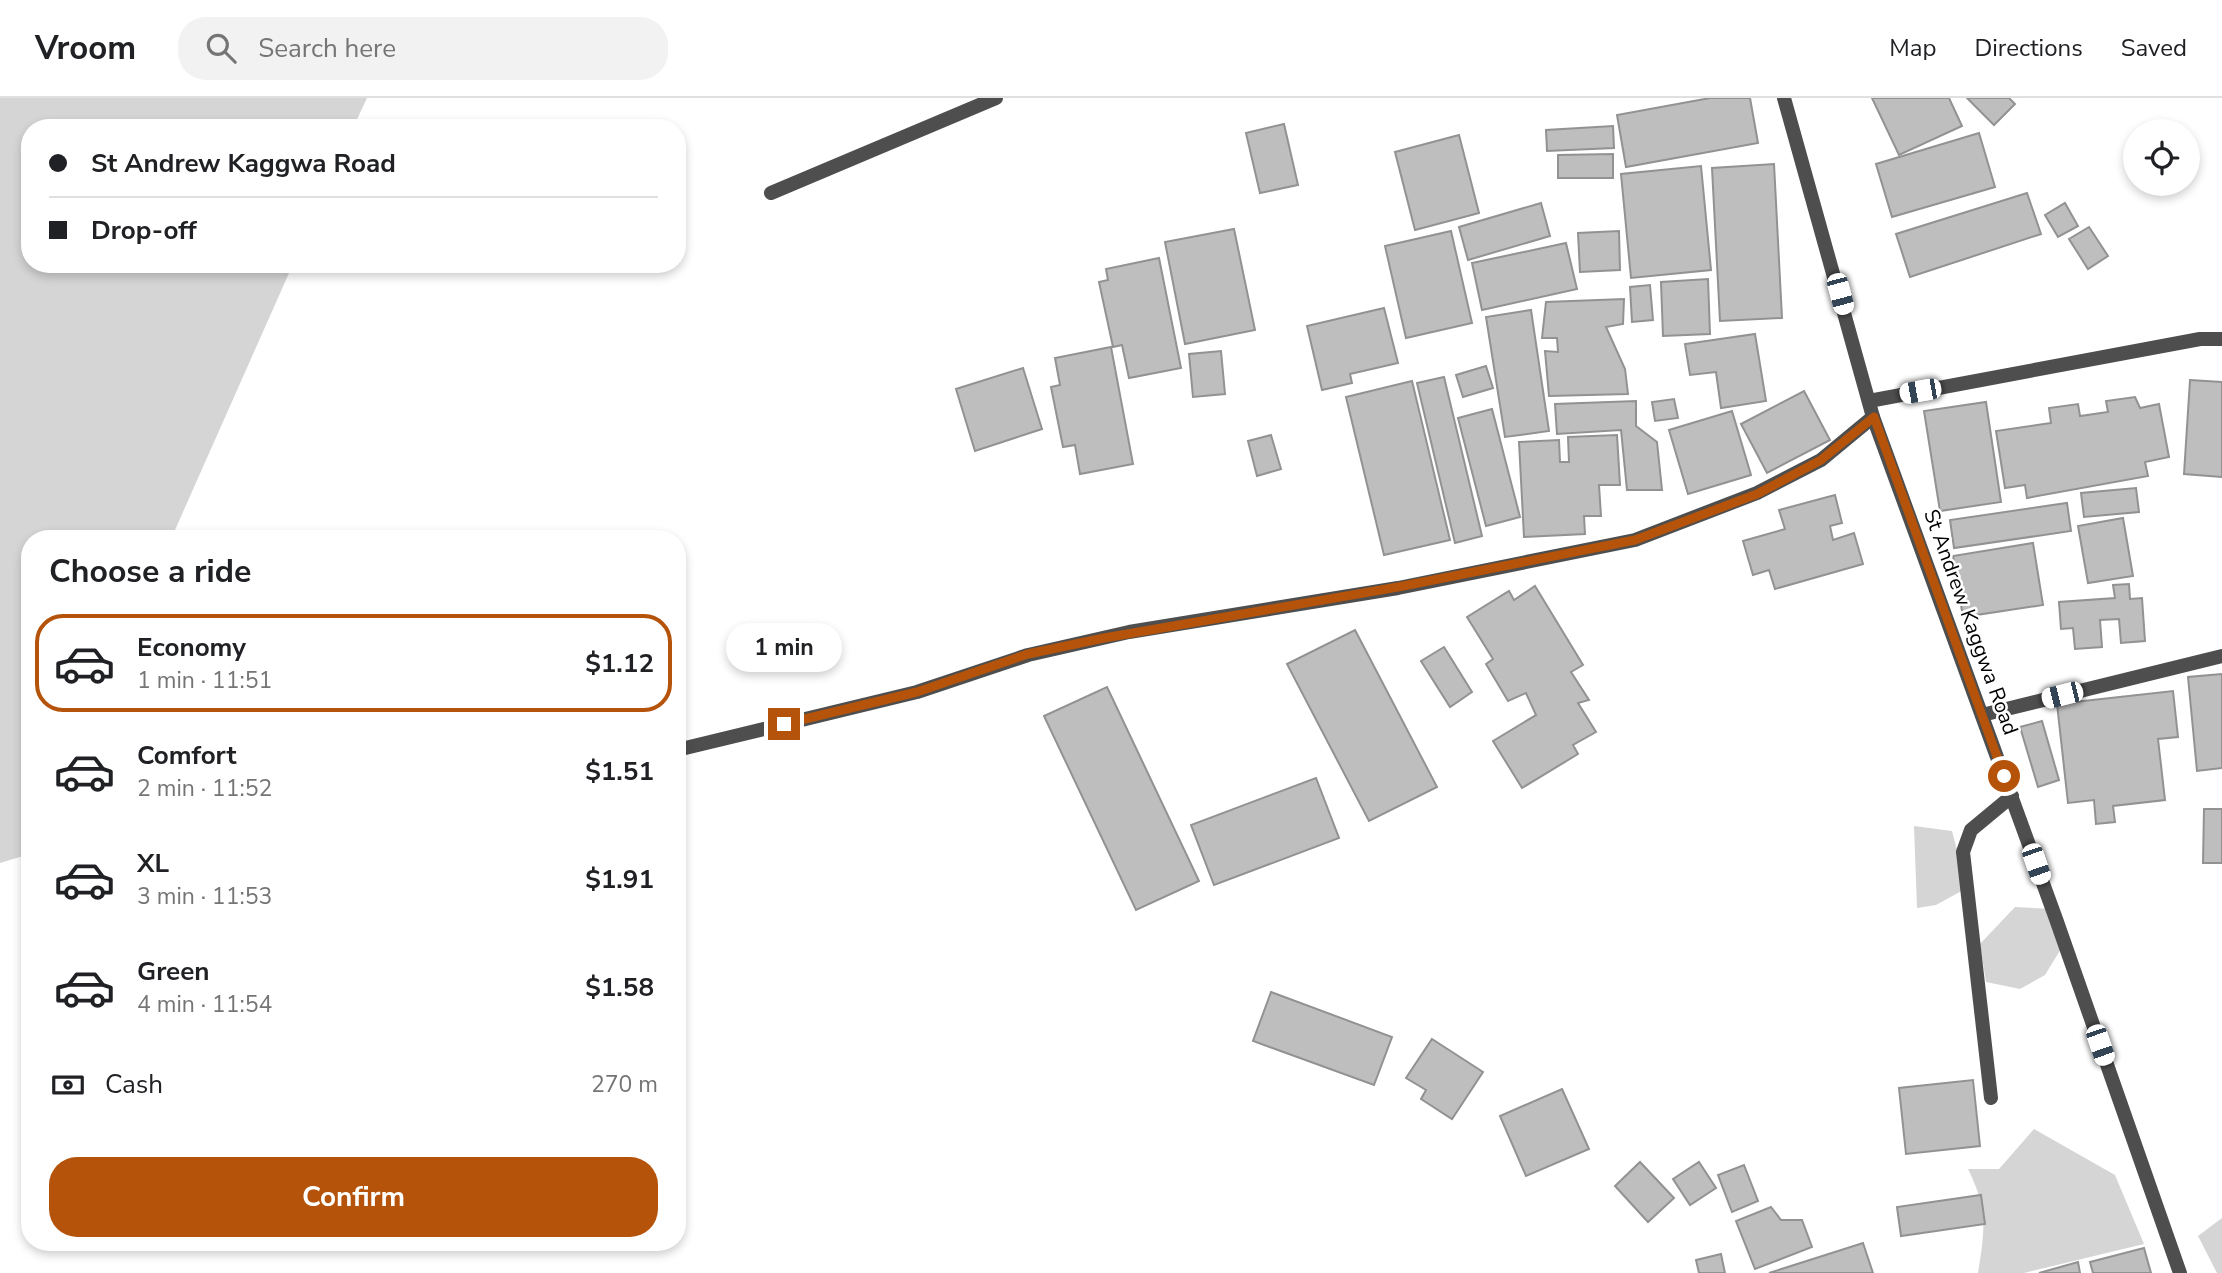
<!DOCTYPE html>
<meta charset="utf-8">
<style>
body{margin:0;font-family:"Nunito Sans",sans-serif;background:#f2f2f2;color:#202124;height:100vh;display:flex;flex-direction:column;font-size:26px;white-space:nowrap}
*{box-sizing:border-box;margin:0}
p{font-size:23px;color:#757577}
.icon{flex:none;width:38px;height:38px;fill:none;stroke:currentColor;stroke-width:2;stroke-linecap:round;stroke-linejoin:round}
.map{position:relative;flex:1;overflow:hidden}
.drawer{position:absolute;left:21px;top:432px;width:665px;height:721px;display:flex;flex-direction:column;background:#fff;border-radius:28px;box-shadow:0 4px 10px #0003}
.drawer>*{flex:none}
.banner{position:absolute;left:21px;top:21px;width:665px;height:154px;border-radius:28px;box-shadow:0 4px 10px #0003;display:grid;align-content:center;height:154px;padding:0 28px;background:#fff}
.buttons{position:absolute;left:2123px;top:21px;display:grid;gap:14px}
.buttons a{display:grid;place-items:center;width:77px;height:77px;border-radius:50%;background:#fff;box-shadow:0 4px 10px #0003;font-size:35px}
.end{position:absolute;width:32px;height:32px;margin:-16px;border:9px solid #b45309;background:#fff;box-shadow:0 0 0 4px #fff}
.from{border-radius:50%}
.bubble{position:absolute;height:49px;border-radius:24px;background:#fff;box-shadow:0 4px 10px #0003;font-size:23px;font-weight:700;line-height:49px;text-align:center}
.car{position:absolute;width:21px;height:42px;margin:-21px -10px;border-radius:9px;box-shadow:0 0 5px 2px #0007;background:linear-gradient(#fff 24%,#345 0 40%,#fff 0 76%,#345 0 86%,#fff 0)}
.banner b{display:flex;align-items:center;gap:24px;height:66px;font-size:26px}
.banner b+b{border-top:2px solid #e0e0e0}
.banner i{width:18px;height:18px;background:#202124}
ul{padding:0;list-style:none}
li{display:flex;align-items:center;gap:21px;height:98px;margin:0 14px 10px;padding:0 14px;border:4px solid transparent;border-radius:28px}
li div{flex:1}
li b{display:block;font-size:26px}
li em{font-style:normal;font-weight:700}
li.selected{border-color:#b45309}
li>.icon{width:63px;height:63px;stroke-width:1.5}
h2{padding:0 28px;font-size:32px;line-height:84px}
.pay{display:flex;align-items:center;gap:18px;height:77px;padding:0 28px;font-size:26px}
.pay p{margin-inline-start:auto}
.primary-button{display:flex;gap:14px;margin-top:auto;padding:14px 28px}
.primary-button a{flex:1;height:80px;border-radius:28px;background:#b45309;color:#fff;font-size:28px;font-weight:700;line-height:80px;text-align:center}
header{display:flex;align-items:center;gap:42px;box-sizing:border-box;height:98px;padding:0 35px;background:#fff;border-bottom:2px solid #e0e0e0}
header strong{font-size:33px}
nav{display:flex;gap:38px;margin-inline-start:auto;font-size:24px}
.search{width:490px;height:63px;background:#f2f2f2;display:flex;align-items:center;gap:18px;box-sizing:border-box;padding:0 24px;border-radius:28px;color:#757577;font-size:26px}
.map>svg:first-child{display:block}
.green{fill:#d5d5d5}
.building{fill:#bebebe;stroke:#929292;stroke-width:2}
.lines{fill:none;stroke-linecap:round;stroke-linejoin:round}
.minor{stroke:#4e4e4e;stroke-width:14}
.tertiary{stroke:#4e4e4e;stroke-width:14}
.route{stroke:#b45309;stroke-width:9}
.labels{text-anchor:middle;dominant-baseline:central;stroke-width:5;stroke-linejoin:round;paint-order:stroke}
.street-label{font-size:21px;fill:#000;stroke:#fff}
</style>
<header>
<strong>Vroom</strong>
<div class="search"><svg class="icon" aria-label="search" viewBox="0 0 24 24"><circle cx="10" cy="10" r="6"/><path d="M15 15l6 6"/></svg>Search here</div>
<nav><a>Map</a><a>Directions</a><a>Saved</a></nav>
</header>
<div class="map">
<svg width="2222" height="1175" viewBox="0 0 2222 1175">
<rect width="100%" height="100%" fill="#fff"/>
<!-- green -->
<g class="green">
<path d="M0,0h367l-14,30h-323v136h263l-122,275h-141v315l-30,9z"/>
<path d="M1914,728l38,5 15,57 -31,17 -19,3z"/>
<path d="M2015,809l37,2 12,35 -19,31 -25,14 -34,-7 -6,-38z"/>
<path d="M2034,1031l81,46 29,69 -120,29h-46c7,-43 10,-64 -10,-104h31z"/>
<path d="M2222,1120v55h-5l-19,-37z"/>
</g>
<!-- building -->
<g class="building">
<path d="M1710,0h40l8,45 -132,24 -9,-52z"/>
<path d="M1872,0h77l13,28 -63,29z"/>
<path d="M1967,0h42l6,6 -21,21z"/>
<path d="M1284,26l14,61 -38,8 -14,-60z"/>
<path d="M1613,28l1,22 -67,3 -1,-21z"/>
<path d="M1979,35l16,54 -103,30 -16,-53z"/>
<path d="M1459,37l20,78 -64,17 -20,-78z"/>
<path d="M1613,56v24h-55v-23z"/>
<path d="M1774,66l8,154 -62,3 -8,-153z"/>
<path d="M1701,68l10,104 -80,8 -10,-104z"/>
<path d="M2027,95l14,41 -131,43 -14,-43z"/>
<path d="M1541,105l9,33 -82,24 -9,-33z"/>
<path d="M2065,105l13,23 -20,11 -13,-22z"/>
<path d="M2089,129l19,29 -20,13 -19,-30z"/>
<path d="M1234,131l21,101 -70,14 -20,-102z"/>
<path d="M1451,133l21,92 -66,15 -21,-92z"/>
<path d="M1619,133l1,39 -40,2 -2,-39z"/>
<path d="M1566,145l11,46 -95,21 -10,-47z"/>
<path d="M1159,160l22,110 -52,10 -7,-33 -9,2 -14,-65 9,-2 -2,-11z"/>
<path d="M1708,181l2,55 -47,2 -2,-54z"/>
<path d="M1650,187l3,35 -21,2 -2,-35z"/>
<path d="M1624,201l-1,25 -17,3 19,42 3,25 -79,2 -4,-45 13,1 -1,-14h-15l4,-36z"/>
<path d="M1384,210l14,55 -48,11 2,9 -30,7 -15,-64z"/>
<path d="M1531,212l18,121 -44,6 -19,-120z"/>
<path d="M1755,236l11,67 -45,7 -5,-36 -26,3 -5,-31z"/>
<path d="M1111,249l22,117 -53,10 -5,-29 -12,2 -12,-60 9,-2 -5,-27z"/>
<path d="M1221,253l4,43 -32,3 -4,-43z"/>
<path d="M1486,268l7,22 -30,9 -7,-22z"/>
<path d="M1023,270l19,61 -67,22 -19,-62z"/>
<path d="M1444,279l38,159 -27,7 -38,-160z"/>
<path d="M2190,282l32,2v95l-38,-3z"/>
<path d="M1412,283l38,159 -66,15 -38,-158z"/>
<path d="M1804,293l26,49 -63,33 -26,-49z"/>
<path d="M2135,299l5,11 19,-4 10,53 -24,5 3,14 -121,22 -2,-13 -20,3 -9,-57 55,-8 -2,-15 29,-4 2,12 28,-4 -2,-11z"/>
<path d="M1674,301l4,19 -23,3 -3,-19z"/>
<path d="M1636,303v25l21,16 5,48h-35l-6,-60 -64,4 -2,-30z"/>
<path d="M1986,304l15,100 -61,9 -16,-100z"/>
<path d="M1492,311l28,108 -34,9 -28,-108z"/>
<path d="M1732,313l19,64 -63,19 -19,-64z"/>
<path d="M1271,337l10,34 -24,7 -9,-35z"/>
<path d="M1617,337l3,50h-21l2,31h-17l1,18 -61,3 -5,-95 40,-2 1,22h9l-1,-25z"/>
<path d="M2136,390l3,24 -55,5 -3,-24z"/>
<path d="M1835,397l7,28 -12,3 3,14 21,-7 9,31 -88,25 -6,-19 -16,5 -10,-34 42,-12 -6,-19z"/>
<path d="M2067,405l4,28 -117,17 -4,-28z"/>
<path d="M2123,420l10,58 -45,7 -10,-57z"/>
<path d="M2033,445l10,62 -80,12 -10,-61z"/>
<path d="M2129,486l1,15 12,-1 3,43 -24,2 -2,-24 -19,1 2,27 -27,2 -2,-21 -12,1 -2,-27 56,-4 -2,-13z"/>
<path d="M1535,488l48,79 -12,7 18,28 -11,3 18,29 -23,13 5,9 -56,34 -29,-47 43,-26 -10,-22 -18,8 -22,-37 7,-5 -26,-42 42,-26 5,9z"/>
<path d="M1355,532l82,157 -68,34 -82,-157z"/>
<path d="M1444,549l28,45 -22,15 -29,-46z"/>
<path d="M2222,576v94l-25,3 -9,-94z"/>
<path d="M1107,589l92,194 -63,29 -92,-194z"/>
<path d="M2173,593l5,46 -20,2 7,61 -52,6 2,16 -19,2 -2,-24 -26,3 -11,-99z"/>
<path d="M2042,623l17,59 -21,7 -18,-60z"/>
<path d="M1316,680l23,60 -125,47 -23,-60z"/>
<path d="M2204,711h18v54h-19z"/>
<path d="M1271,894l121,45 -18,48 -121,-44z"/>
<path d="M1432,941l51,33 -31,47 -31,-20 5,-9 -20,-12z"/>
<path d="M1973,982l7,66 -74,8 -7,-66z"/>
<path d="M1562,991l27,60 -63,27 -26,-60z"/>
<path d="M1640,1064l34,36 -26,24 -33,-36z"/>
<path d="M1699,1064l17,26 -26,17 -17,-26z"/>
<path d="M1744,1067l14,36 -26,11 -14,-37z"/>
<path d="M1981,1097l4,29 -84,12 -4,-29z"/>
<path d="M1771,1109l10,13h21l10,27 -57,22 -19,-48z"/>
<path d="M1863,1145l10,30h-104z"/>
<path d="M2144,1150l7,25h-58l-3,-11z"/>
<path d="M1721,1156l4,19h-26l-3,-13z"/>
<path d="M2078,1164l2,11h-41z"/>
</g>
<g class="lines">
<!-- minor -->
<g class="minor">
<path d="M771,95l225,-95"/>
<path d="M1869,303l331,-62h22"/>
<path d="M1982,617l240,-59"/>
<path d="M677,652l240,-58 111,-37 101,-23 269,-44 237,-48 122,-47 64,-33 52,-43"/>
<path d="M1991,1000l-28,-246 8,-22 41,-34"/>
</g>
<!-- tertiary -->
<path class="tertiary" d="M1784,0l89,319 183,502 124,354"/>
</g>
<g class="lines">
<!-- route -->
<path class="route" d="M784,626l133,-32 111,-38 76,-16 294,-51 237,-47 122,-46 64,-34 53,-43 130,359"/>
</g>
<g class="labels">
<!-- street labels -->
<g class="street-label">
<text transform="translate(1971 524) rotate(70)">St Andrew Kaggwa Road</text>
</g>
</g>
</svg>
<div class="buttons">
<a><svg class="icon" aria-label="locate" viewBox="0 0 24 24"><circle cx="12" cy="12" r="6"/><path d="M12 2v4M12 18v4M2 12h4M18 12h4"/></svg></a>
</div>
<i class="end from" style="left:2004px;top:678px"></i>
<i class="end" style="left:784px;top:626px"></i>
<div class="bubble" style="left:726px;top:525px;width:116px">1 min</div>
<i class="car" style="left:1840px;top:196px;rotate:165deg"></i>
<i class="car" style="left:1920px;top:293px;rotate:260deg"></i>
<i class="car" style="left:2062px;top:597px;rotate:256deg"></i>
<i class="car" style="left:2036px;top:766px;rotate:161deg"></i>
<i class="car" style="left:2100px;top:947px;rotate:161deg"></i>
<div class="banner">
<b><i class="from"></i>St Andrew Kaggwa Road</b>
<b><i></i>Drop-off</b>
</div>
<section class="drawer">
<h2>Choose a ride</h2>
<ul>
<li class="selected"><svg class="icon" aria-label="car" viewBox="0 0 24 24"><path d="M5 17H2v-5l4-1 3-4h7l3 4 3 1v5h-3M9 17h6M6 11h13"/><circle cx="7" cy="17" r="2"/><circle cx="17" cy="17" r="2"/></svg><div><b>Economy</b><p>1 min · 11:51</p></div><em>$1.12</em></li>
<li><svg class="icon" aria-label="car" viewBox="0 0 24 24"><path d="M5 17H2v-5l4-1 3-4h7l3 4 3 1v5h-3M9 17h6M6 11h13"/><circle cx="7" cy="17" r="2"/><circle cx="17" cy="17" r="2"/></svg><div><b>Comfort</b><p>2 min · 11:52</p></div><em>$1.51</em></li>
<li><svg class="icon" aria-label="car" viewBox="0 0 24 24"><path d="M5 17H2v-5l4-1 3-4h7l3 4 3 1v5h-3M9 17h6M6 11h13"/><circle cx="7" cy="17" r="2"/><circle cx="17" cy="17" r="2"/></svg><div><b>XL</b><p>3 min · 11:53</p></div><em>$1.91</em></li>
<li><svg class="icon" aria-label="car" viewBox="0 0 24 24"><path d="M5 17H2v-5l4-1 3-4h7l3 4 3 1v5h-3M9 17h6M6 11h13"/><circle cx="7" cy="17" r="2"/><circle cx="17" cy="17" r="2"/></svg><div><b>Green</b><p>4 min · 11:54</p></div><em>$1.58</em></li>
</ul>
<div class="pay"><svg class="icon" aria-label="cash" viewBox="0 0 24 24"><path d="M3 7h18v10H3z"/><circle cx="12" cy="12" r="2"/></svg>Cash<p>270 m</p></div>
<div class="primary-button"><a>Confirm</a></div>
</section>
</div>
